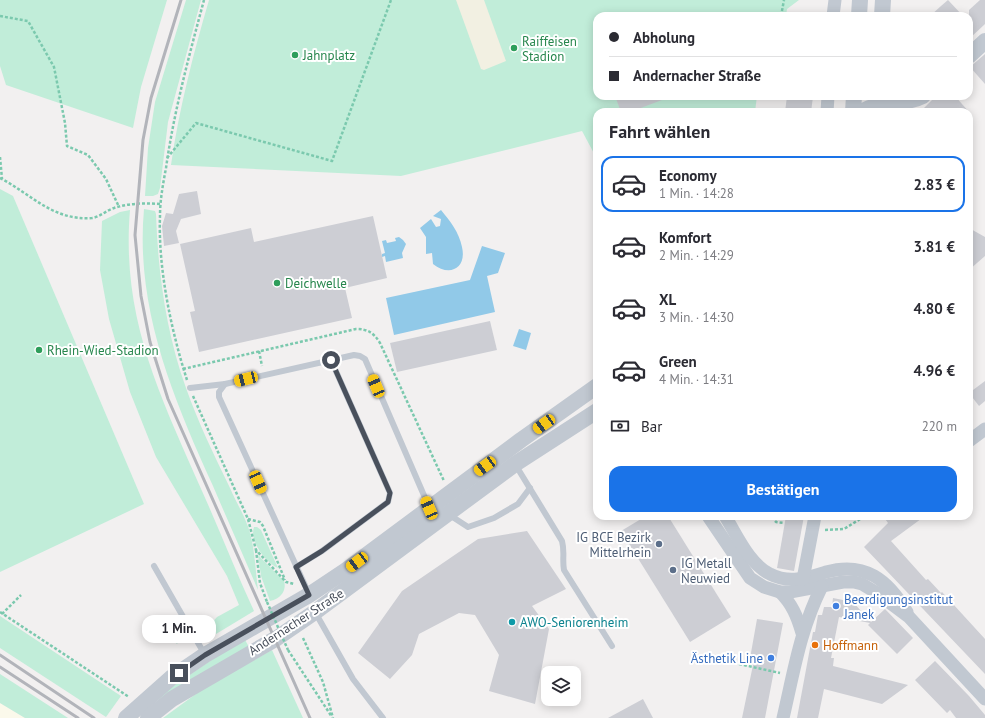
<!DOCTYPE html>
<html lang="de">
<meta charset="utf-8">
<style>
body{margin:0;font-family:"PT Sans",sans-serif;background:#f2f2f3;color:#2b2b33;height:100vh;display:flex;flex-direction:column;font-size:15px;white-space:nowrap}
*{box-sizing:border-box;margin:0}
p{font-size:13px;color:#7c7c81}
.icon{flex:none;width:22px;height:22px;fill:none;stroke:currentColor;stroke-width:2;stroke-linecap:round;stroke-linejoin:round}
.map{position:relative;flex:1;overflow:hidden}
.panel{position:absolute;left:593px;top:108px;width:380px;height:412px;display:flex;flex-direction:column;background:#fff;border-radius:12px;box-shadow:0 2px 10px #0003}
.panel>*{flex:none}
.hud{position:absolute;left:593px;top:12px;width:380px;height:88px;border-radius:12px;box-shadow:0 2px 10px #0003;display:grid;align-content:center;height:88px;padding:0 16px;background:#fff}
.buttons{position:absolute;left:541px;top:666px;display:grid;gap:8px}
.buttons a{display:grid;place-items:center;width:40px;height:40px;border-radius:8px;background:#fff;box-shadow:0 2px 10px #0003;font-size:20px}
.end{position:absolute;width:18px;height:18px;margin:-9px;border:5px solid #49505c;background:#fff;box-shadow:0 0 0 2px #fff}
.from{border-radius:50%}
.bubble{position:absolute;height:28px;border-radius:12px;background:#fff;box-shadow:0 2px 10px #0003;font-size:13px;font-weight:800;line-height:28px;text-align:center}
.car{position:absolute;width:12px;height:24px;margin:-12px -6px;border-radius:5px;box-shadow:0 0 3px 1px #0007;background:linear-gradient(#f5c518 24%,#345 0 40%,#f5c518 0 76%,#345 0 86%,#f5c518 0)}
.hud b{display:flex;align-items:center;gap:14px;height:38px;font-size:15px}
.hud b+b{border-top:1px solid #e1e1e2}
.hud i{width:10px;height:10px;background:#2b2b33}
ul{padding:0;list-style:none}
li{display:flex;align-items:center;gap:12px;height:56px;margin:0 8px 6px;padding:0 8px;border:2px solid transparent;border-radius:12px}
li div{flex:1}
li b{display:block;font-size:15px}
li em{font-style:normal;font-weight:800}
li.on{border-color:#1a73e8}
li>.icon{width:36px;height:36px;stroke-width:1.5}
h2{padding:0 16px;font-size:18px;line-height:48px}
.pay{display:flex;align-items:center;gap:10px;height:44px;padding:0 16px;font-size:15px}
.pay p{margin-inline-start:auto}
.action{display:flex;gap:8px;margin-top:auto;padding:8px 16px}
.action a{flex:1;height:46px;border-radius:12px;background:#1a73e8;color:#fff;font-size:16px;font-weight:800;line-height:46px;text-align:center}
.map>svg:first-child{display:block}
.commercial{fill:#fbf9eb}
.green{fill:#c1edd9}
.sand{fill:#f2f0e2}
.water{fill:#91c9e8}
.building{fill:#cdced4}
.lines{fill:none;stroke-linecap:round;stroke-linejoin:round}
.path{stroke:#7bc9ae;stroke-width:2.5;stroke-dasharray:3 2;stroke-linecap:butt}
.service{stroke:#c1c8d1;stroke-width:6}
.minor{stroke:#c1c8d1;stroke-width:13}
.tertiary{stroke:#c1c8d1;stroke-width:16}
.rail{stroke:#b2b4ba;stroke-width:3}
.path-bridge{stroke:#7bc9ae;stroke-width:2.5;stroke-dasharray:3 2;stroke-linecap:butt}
.route{stroke:#49505c;stroke-width:5}
.leisure-dot{fill:#2e9e5b;stroke:#fff;stroke-width:1.5}
.service-dot{fill:#5c6f8a;stroke:#fff;stroke-width:1.5}
.shop-dot{fill:#3f7fe0;stroke:#fff;stroke-width:1.5}
.culture-dot{fill:#0f9aa8;stroke:#fff;stroke-width:1.5}
.food-dot{fill:#e8710a;stroke:#fff;stroke-width:1.5}
.labels{text-anchor:middle;dominant-baseline:central;stroke-width:4;stroke-linejoin:round;paint-order:stroke}
.leisure-label{font-size:13px;fill:#27864d;stroke:#fff;text-anchor:start}
.service-label{font-size:13px;fill:#4e5e75;stroke:#fff;text-anchor:end}
.shop-label{font-size:13px;fill:#366cbe;stroke:#fff;text-anchor:start}
.street-label{font-size:13px;fill:#49505c;stroke:#fff}
.culture-label{font-size:13px;fill:#0d838f;stroke:#fff;text-anchor:start}
.food-label{font-size:13px;fill:#c56008;stroke:#fff;text-anchor:start}
</style>
<div class="map">
<svg width="985" height="718" viewBox="0 0 985 718">
<rect width="100%" height="100%" fill="#f2f0f0"/>
<!-- commercial -->
<path class="commercial" d="M0,703l25,15h-25z"/>
<!-- green -->
<g class="green">
<path d="M0,0h167l-26,87 -8,41 -127,-43 -6,-19z"/>
<path d="M186,0h15l-33,122 -8,66 -2,6 -5,2h-8l3,-48 7,-46z"/>
<path d="M209,0h590l-12,9 -1,7h-189v80h160l-2,16h-158v47l-15,-28 -181,45 -230,-11c8,-56 22,-110 38,-165z"/>
<path d="M0,189l13,7 131,308 -144,68z"/>
<path d="M144,209l11,2 1,3c2,59 10,118 30,174 12,34 28,67 44,100 5,12 12,23 17,36 8,20 8,44 11,66 -15,-35 -30,-69 -45,-104 -40,-88 -78,-178 -69,-277z"/>
<path d="M130,210c-9,109 30,185 72,281 18,40 34,81 52,120l-38,23 -6,-9 7,-8 22,-12 -12,-29 -71,-119 -26,-65 -21,-73 -9,-49 2,-49 18,-9z"/>
<path d="M254,527h3l4,3 17,38c-12,-5 -29,-27 -24,-41z"/>
<path d="M258,555l26,26c3,10 -4,18 -14,20l-9,-25z"/>
<path d="M0,616l121,80 -15,21 -106,-69z"/>
<path d="M244,638l5,9 -100,58 8,-8z"/>
<path d="M272,650l31,68h-140l41,-30z"/>
<path d="M0,674l68,44h-43l-25,-15z"/>
</g>
<!-- sand -->
<path class="sand" d="M456,0h28l22,61 -22,9 -3,-1z"/>
<!-- water -->
<g class="water">
<path d="M441,210c9,11 18,22 21,37 5,22 -13,30 -29,17l-1,-11 -6,1v-17l-6,-9 11,-9 5,8 4,-1 1,-7 -8,-3z"/>
<path d="M399,237l4,3 3,4 -4,9 1,5 -17,4 -1,-6 -3,1v-3l3,-1 -3,-12 4,-1 1,3 9,-2 -1,-3z"/>
<path d="M482,246l23,7 -7,20 -11,3 8,36 -101,23 -8,-37 84,-18z"/>
<path d="M519,329l12,4 -5,17 -13,-4z"/>
</g>
<!-- building -->
<g class="building">
<path d="M948,0l15,16h-33l11,-10z"/>
<path d="M980,0h5v24l-16,15v-29z"/>
<path d="M985,54v30l-15,-17z"/>
<path d="M615,96h55v1l-40,15h-9z"/>
<path d="M787,96l26,1 -2,15h-26z"/>
<path d="M936,96h19l14,16h-49z"/>
<path d="M197,191l4,23 -20,5 -5,12 3,12 -15,3 -2,-20 4,-13 7,1 6,-20z"/>
<path d="M373,216l14,62 -42,10 7,30 -153,34 -9,-40 5,-1 -15,-67 71,-16 3,14z"/>
<path d="M969,228l16,9v19l-16,14z"/>
<path d="M490,321l7,29 -100,22 -7,-29z"/>
<path d="M985,381v20l-6,5 -10,-13z"/>
<path d="M646,516h22l63,101 -41,25 -69,-111z"/>
<path d="M786,516h18l-10,55 -17,-3z"/>
<path d="M883,516h42l-34,25 35,39 2,-1 13,14 1,-1 43,47v35l-121,-127 24,-24z"/>
<path d="M527,531l39,58 -34,17 17,23 -14,75 -46,-13 10,-36 -24,-40 -16,-2 -40,21 -7,21 -22,24 -32,-26 44,-62 76,-52z"/>
<path d="M833,598l20,4 18,20 14,-13 28,29 -16,16 -29,-29 2,-2 -31,-6 -8,41h3l-1,8 75,19 -26,19 -58,-15 -6,29h-21l16,-86h2l3,-17h4l2,-8h8z"/>
<path d="M757,619l26,4 -18,95h-23l11,-53 -4,-1z"/>
<path d="M935,661l34,35 16,19v3h-29l-6,-8 -3,3 -32,-33z"/>
<path d="M643,699l10,19h-45z"/>
</g>
<g class="lines">
<!-- path -->
<g class="path">
<path d="M0,16l28,5 26,46 11,56 2,23 21,9 18,24 13,28"/>
<path d="M781,16l3,-16"/>
<path d="M0,157l2,22"/>
<path d="M167,158l29,-35 136,38 59,-161"/>
<path d="M0,178c31,16 53,43 92,40 8,-1 15,-8 22,-10 15,-5 31,-5 46,-4"/>
<path d="M259,351l3,15"/>
<path d="M183,369l173,-40c12,0 18,4 24,14l64,138"/>
<path d="M187,380c-16,-50 -29,-112 -27,-164 0,-16 3,-32 6,-48 8,-57 23,-112 38,-168"/>
<path d="M193,396l55,123 8,31 30,32 8,2"/>
<path d="M772,517l4,5 8,1"/>
<path d="M248,519l12,3 3,4 22,54"/>
<path d="M825,530l19,-1 21,-13"/>
<path d="M256,550l4,33 7,19"/>
<path d="M0,612l129,85"/>
<path d="M2,614l19,-19"/>
<path d="M160,637l17,5 8,-5"/>
<path d="M303,638l20,44 10,36"/>
<path d="M288,650l44,67"/>
<path d="M739,664l41,9"/>
</g>
<!-- service -->
<g class="service">
<path d="M190,388l35,-4"/>
<path d="M515,464l47,77c3,11 0,18 2,29l48,76"/>
<path d="M448,514l20,13 26,-9 24,-14 12,-16"/>
<path d="M154,566l51,89"/>
<path d="M296,567l26,-16 66,-49 2,-9 -59,-133"/>
<path d="M309,594l-90,-197v-5l6,-8 129,-29 6,1 5,3 64,148"/>
<path d="M315,612l38,67 30,39"/>
</g>
<!-- minor -->
<g class="minor">
<path d="M833,16l2,-16"/>
<path d="M827,112l1,-16"/>
<path d="M969,441l16,-12"/>
<path d="M708,516l42,62 14,9 16,5h10l53,-10h11l8,2 15,9 32,24 76,82"/>
<path d="M725,516c12,19 24,48 45,58 19,10 37,4 56,-2 39,-11 62,8 81,40"/>
<path d="M803,579l12,-63"/>
<path d="M780,592c12,12 17,24 22,41"/>
<path d="M783,718c11,-47 17,-88 39,-132"/>
</g>
<!-- tertiary -->
<g class="tertiary">
<path d="M859,16l1,-16"/>
<path d="M882,16l1,-16"/>
<path d="M969,56l16,-15"/>
<path d="M853,112l1,-16"/>
<path d="M862,112c18,-12 42,-6 61,-16"/>
<path d="M126,718l45,-40 34,-23 104,-60 36,-24 176,-131 76,-54"/>
<path d="M148,718l24,-19 105,-61 38,-26 200,-148 82,-53"/>
</g>
<!-- rail -->
<g class="rail">
<path d="M181,0l-30,98 -8,42 -8,95 6,61 9,46 18,57 142,319"/>
<path d="M0,655l94,63"/>
<path d="M0,667l78,51"/>
</g>
<!-- path-bridge -->
<path class="path-bridge" d="M267,602l21,48"/>
</g>
<g class="lines">
<!-- route -->
<path class="route" d="M179,673l26,-18 104,-60 -13,-28 26,-16 66,-49 2,-9 -59,-133"/>
</g>
<!-- markers -->
<g class="leisure-dot">
<circle cx="514" cy="48" r="4"/>
<circle cx="295" cy="55" r="4"/>
<circle cx="277" cy="283" r="4"/>
<circle cx="39" cy="350" r="4"/>
</g>
<g class="service-dot">
<circle cx="659" cy="544" r="4"/>
<circle cx="673" cy="570" r="4"/>
</g>
<g class="shop-dot">
<circle cx="836" cy="606" r="4"/>
<circle cx="771" cy="658" r="4"/>
</g>
<circle class="culture-dot" cx="512" cy="622" r="4"/>
<circle class="food-dot" cx="815" cy="645" r="4"/>
<g class="labels">
<!-- leisure labels -->
<g class="leisure-label">
<text x="522" y="41">Raiffeisen<tspan x="522" dy="15">Stadion</tspan></text>
<text x="303" y="55">Jahnplatz</text>
<text x="285" y="283">Deichwelle</text>
<text x="47" y="350">Rhein-Wied-Stadion</text>
</g>
<!-- service labels -->
<g class="service-label">
<text x="651" y="537">IG BCE Bezirk<tspan x="651" dy="15">Mittelrhein</tspan></text>
<text x="681" y="563" text-anchor="start">IG Metall<tspan x="681" dy="15">Neuwied</tspan></text>
</g>
<!-- shop labels -->
<g class="shop-label">
<text x="844" y="599">Beerdigungsinstitut<tspan x="844" dy="15">Janek</tspan></text>
<text x="763" y="658" text-anchor="end">Ästhetik Line</text>
</g>
<!-- street labels -->
<g class="street-label">
<text transform="translate(296 622) rotate(-33)">Andernacher Straße</text>
</g>
<!-- culture labels -->
<g class="culture-label">
<text x="520" y="622">AWO-Seniorenheim</text>
</g>
<!-- food labels -->
<g class="food-label">
<text x="823" y="645">Hoffmann</text>
</g>
</g>
</svg>
<div class="buttons">
<a><svg class="icon" aria-label="layers" viewBox="0 0 24 24"><path d="M12 4l9 5-9 5-9-5zM3 14l9 5 9-5"/></svg></a>
</div>
<i class="end from" style="left:331px;top:360px"></i>
<i class="end" style="left:179px;top:673px"></i>
<div class="bubble" style="left:142px;top:615px;width:74px">1 Min.</div>
<i class="car" style="left:246px;top:379px;rotate:256deg"></i>
<i class="car" style="left:376px;top:386px;rotate:337deg"></i>
<i class="car" style="left:544px;top:424px;rotate:235deg"></i>
<i class="car" style="left:485px;top:466px;rotate:234deg"></i>
<i class="car" style="left:258px;top:482px;rotate:156deg"></i>
<i class="car" style="left:429px;top:508px;rotate:337deg"></i>
<i class="car" style="left:357px;top:562px;rotate:233deg"></i>
<div class="hud">
<b><i class="from"></i>Abholung</b>
<b><i></i>Andernacher Straße</b>
</div>
<section class="panel">
<h2>Fahrt wählen</h2>
<ul>
<li class="on"><svg class="icon" aria-label="car" viewBox="0 0 24 24"><path d="M5 17H2v-5l4-1 3-4h7l3 4 3 1v5h-3M9 17h6M6 11h13"/><circle cx="7" cy="17" r="2"/><circle cx="17" cy="17" r="2"/></svg><div><b>Economy</b><p>1 Min. · 14:28</p></div><em>2.83 €</em></li>
<li><svg class="icon" aria-label="car" viewBox="0 0 24 24"><path d="M5 17H2v-5l4-1 3-4h7l3 4 3 1v5h-3M9 17h6M6 11h13"/><circle cx="7" cy="17" r="2"/><circle cx="17" cy="17" r="2"/></svg><div><b>Komfort</b><p>2 Min. · 14:29</p></div><em>3.81 €</em></li>
<li><svg class="icon" aria-label="car" viewBox="0 0 24 24"><path d="M5 17H2v-5l4-1 3-4h7l3 4 3 1v5h-3M9 17h6M6 11h13"/><circle cx="7" cy="17" r="2"/><circle cx="17" cy="17" r="2"/></svg><div><b>XL</b><p>3 Min. · 14:30</p></div><em>4.80 €</em></li>
<li><svg class="icon" aria-label="car" viewBox="0 0 24 24"><path d="M5 17H2v-5l4-1 3-4h7l3 4 3 1v5h-3M9 17h6M6 11h13"/><circle cx="7" cy="17" r="2"/><circle cx="17" cy="17" r="2"/></svg><div><b>Green</b><p>4 Min. · 14:31</p></div><em>4.96 €</em></li>
</ul>
<div class="pay"><svg class="icon" aria-label="cash" viewBox="0 0 24 24"><path d="M3 7h18v10H3z"/><circle cx="12" cy="12" r="2"/></svg>Bar<p>220 m</p></div>
<div class="action"><a>Bestätigen</a></div>
</section>
</div>
